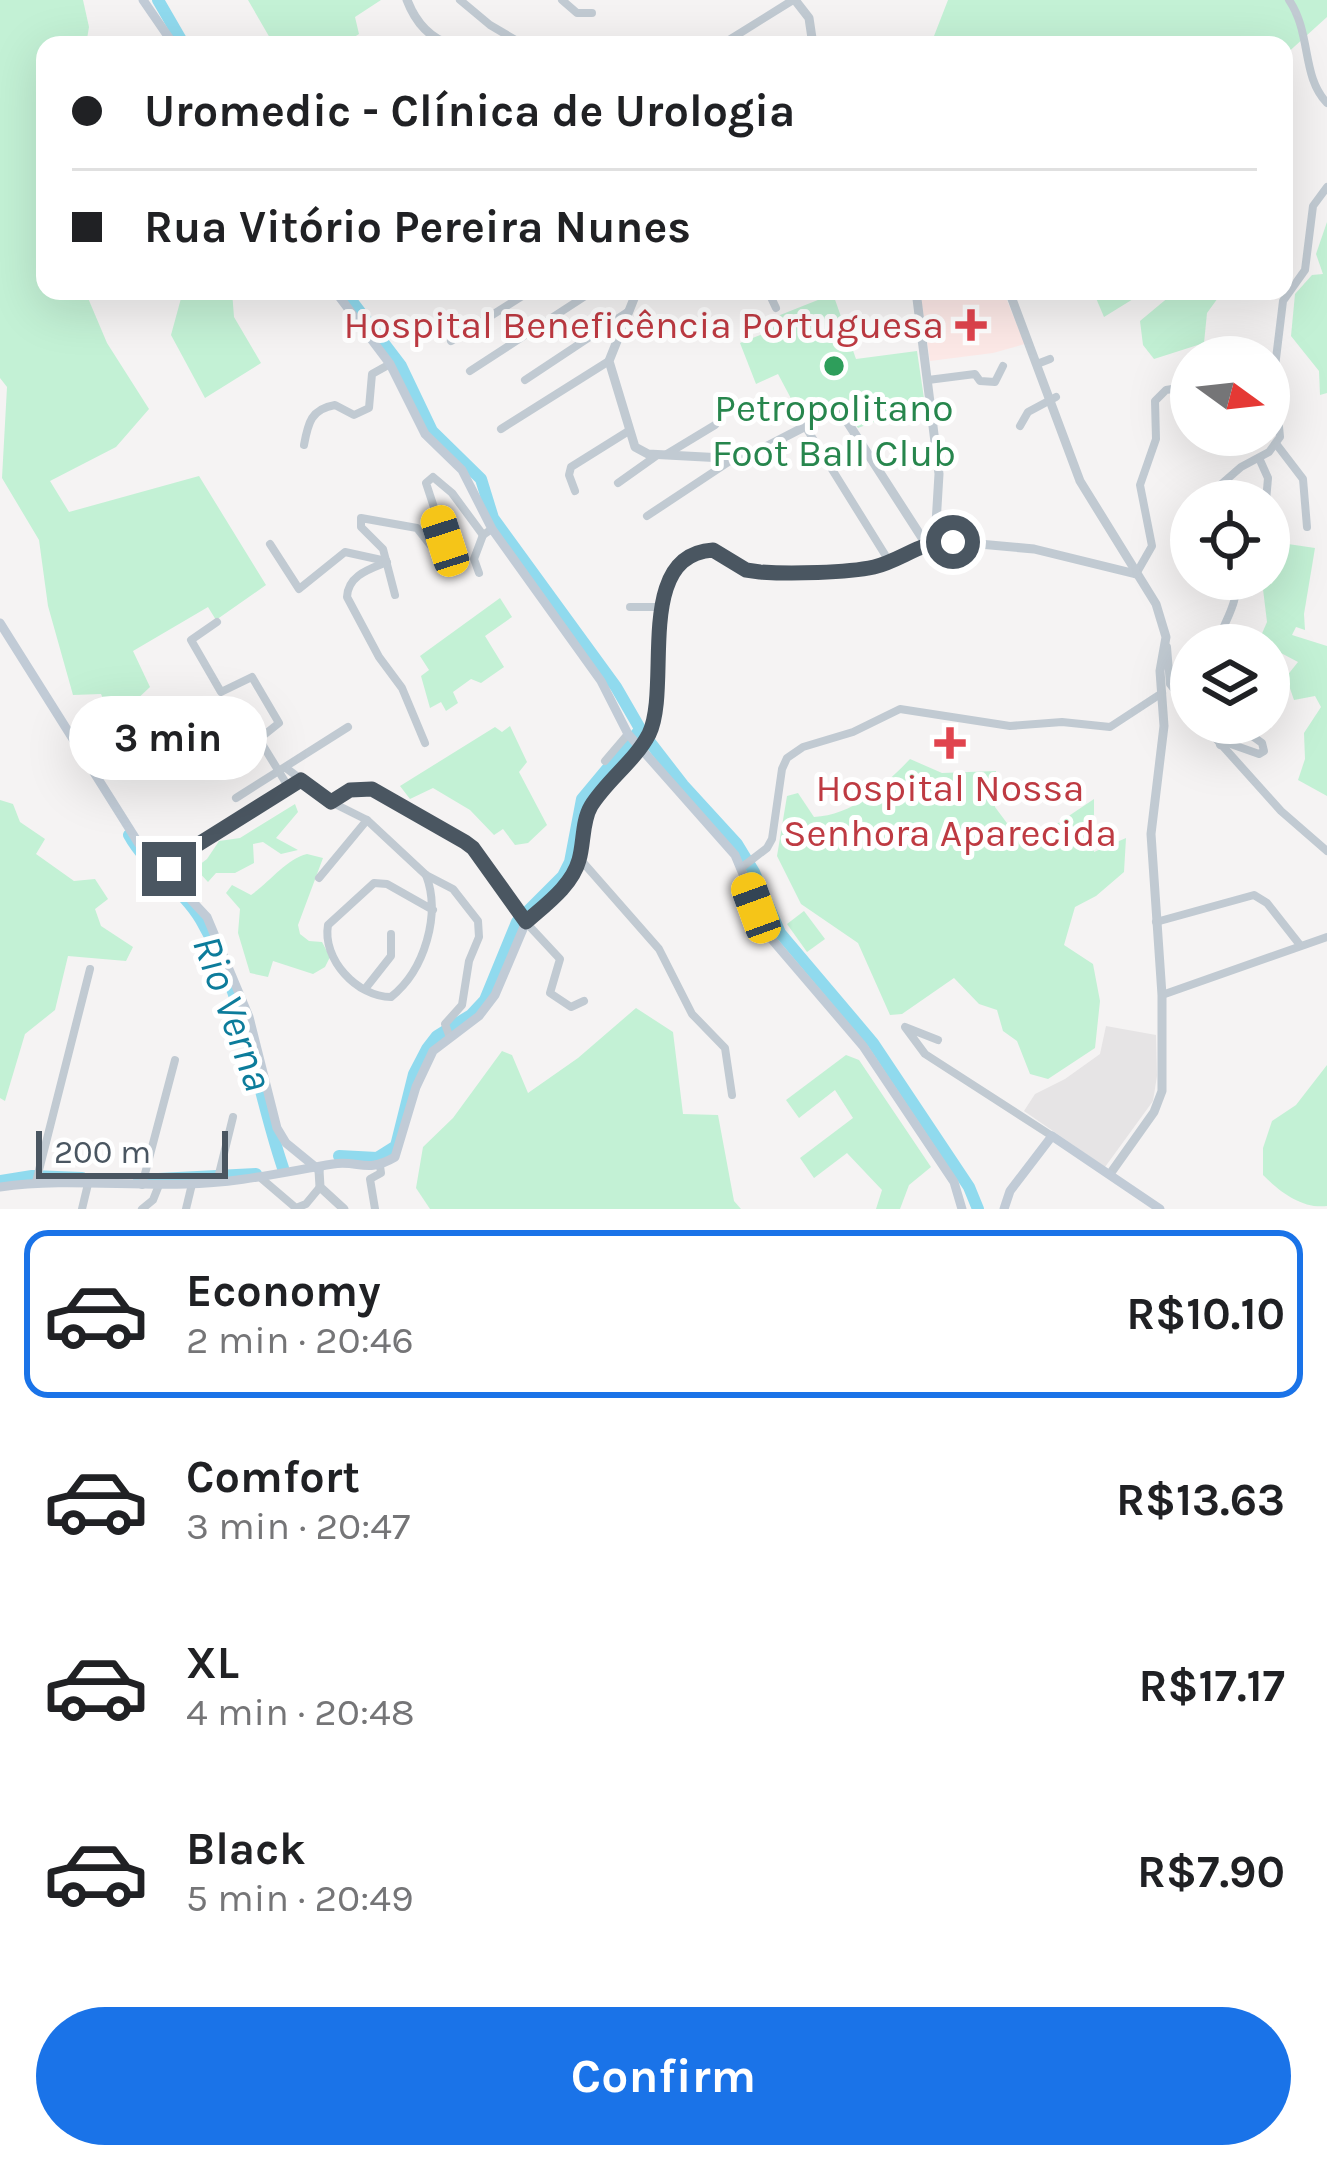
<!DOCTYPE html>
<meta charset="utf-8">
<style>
body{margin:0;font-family:Karla,sans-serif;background:#f6f6f6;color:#202124;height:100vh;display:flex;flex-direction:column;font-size:45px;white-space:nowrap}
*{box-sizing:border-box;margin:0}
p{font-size:39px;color:#757577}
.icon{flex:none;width:66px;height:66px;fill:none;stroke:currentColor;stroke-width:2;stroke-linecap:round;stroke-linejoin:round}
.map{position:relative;height:1209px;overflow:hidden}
.drawer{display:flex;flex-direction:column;background:#fff;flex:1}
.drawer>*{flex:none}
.hud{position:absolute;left:36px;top:36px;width:1257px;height:264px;border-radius:24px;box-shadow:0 12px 48px #0002;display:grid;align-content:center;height:264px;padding:0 36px;background:#fff}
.needle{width:78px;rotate:105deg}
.controls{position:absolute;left:1170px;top:336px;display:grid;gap:24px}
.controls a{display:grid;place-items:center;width:120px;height:120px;border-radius:50%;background:#fff;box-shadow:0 12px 48px #0002;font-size:60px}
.scale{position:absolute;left:36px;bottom:30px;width:192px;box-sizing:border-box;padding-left:12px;border:6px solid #4a5661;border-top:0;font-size:33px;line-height:42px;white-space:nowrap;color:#4a5661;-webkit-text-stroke:9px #fff;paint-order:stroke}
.end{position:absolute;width:54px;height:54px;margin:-27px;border:15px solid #4a5661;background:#fff;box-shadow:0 0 0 6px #fff}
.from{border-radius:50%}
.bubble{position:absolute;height:84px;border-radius:42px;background:#fff;box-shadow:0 12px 48px #0002;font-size:39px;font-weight:700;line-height:84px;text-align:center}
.car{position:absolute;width:36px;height:72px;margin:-36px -18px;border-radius:15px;box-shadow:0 0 9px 3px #0007;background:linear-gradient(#f5c518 24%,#345 0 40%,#f5c518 0 76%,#345 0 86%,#f5c518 0)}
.hud b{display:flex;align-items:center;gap:42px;height:114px;font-size:45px}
.hud b+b{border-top:3px solid #e0e0e0}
.hud i{width:30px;height:30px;background:#202124}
ul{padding:21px 0 0;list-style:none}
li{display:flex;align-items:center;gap:36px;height:168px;margin:0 24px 18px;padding:0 12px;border:6px solid transparent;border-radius:24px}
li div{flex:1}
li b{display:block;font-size:45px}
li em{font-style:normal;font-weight:700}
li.selected{border-color:#1a73e8}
li>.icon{width:108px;height:108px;stroke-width:1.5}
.action{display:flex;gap:24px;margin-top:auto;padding:24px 36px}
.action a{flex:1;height:138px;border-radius:72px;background:#1a73e8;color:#fff;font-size:48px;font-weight:700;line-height:138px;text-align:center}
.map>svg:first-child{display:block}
.education{fill:#e6e4e5}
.medical{fill:#fce8e6}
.green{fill:#c3f1d5}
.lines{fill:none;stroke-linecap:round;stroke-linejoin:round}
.river{stroke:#90daee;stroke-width:12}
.minor{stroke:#c1cad2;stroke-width:8}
.tertiary{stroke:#c1cad2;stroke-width:9}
.secondary{stroke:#c1cbd6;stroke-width:9}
.route{stroke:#4a5661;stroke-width:15}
.health-dot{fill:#e0444e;stroke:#fff;stroke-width:4.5}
.leisure-dot{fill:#2e9e5b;stroke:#fff;stroke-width:4.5}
.labels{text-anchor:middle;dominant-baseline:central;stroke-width:10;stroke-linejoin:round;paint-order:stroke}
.health-label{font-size:39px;fill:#be3a42;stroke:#fff;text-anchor:end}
.leisure-label{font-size:39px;fill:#27864d;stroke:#fff}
.water-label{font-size:42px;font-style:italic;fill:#0c7c9b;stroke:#fff}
</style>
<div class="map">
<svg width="1327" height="1209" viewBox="0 0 1327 1209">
<rect width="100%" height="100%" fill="#f5f3f3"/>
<!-- education -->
<path class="education" d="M1106,1026l50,9 1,41 -4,25 -48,66 -81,-56 11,-17 30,-15 35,-25z"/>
<!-- medical -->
<path class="medical" d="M920,291h83l22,53 -32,9 -63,8z"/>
<!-- green -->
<g class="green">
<path d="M0,0h83l6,27 -3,18h-41v246h40l22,52 42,66 -33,38 -66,34 19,31 130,-36 67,109 -50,35 -8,-13 -75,44 17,36 -17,16 4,25 -19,5 -17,-39 -28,1 -25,-89 -9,-66 -37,-62 5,-91 -7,-9z"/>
<path d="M248,0h133l-26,17 4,17 -17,11h-68z"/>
<path d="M948,0h379v17l-43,39v-11h-346l-4,-9z"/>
<path d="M1327,222v171l-7,2 -1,-24 -28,-35 4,-42 17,-19 11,-1 -7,-20z"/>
<path d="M183,291h49l2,26 27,46 -56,35 -34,-63z"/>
<path d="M1093,291h53l-42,26z"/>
<path d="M1176,291h47l-16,22 -3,30 -50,16 -11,-14 -3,-24z"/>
<path d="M833,294l23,65 61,-8 9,61 -36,4 -32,12 -12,-18 -11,-5 -31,18 -26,-49 -22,10 -16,-41 28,-11 -3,-11z"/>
<path d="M1288,544l27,4 -11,66 1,16 -9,-3 -4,8 35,11v150l-29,-16 7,-21 -1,-26 17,-26 -6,-11 -21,4 -8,-23 12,-15 -19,-10 -10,12v-19h-12l10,-23 -5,-41 7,-2v-8z"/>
<path d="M500,598l12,19 -27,19 19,31 -23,16 -10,-4 -18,13 5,11 -12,8 -5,-9 -11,6 -9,-32 8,-6 -9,-14z"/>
<path d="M510,726l17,36 -8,10 28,53 -19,18 -13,2 -12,-16 -9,6 -24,-25 -37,-22 -23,11 -10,-13 95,-59 7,5z"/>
<path d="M910,759l32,14 54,-2 -1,36 29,39 70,-47v53l32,-14 -2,34 -28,24 -21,11 -11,38 29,19 7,37 -5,47 -47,31 -18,-5 -13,-33 -14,-10 -6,-21 -18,-6 -25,-26 -52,36 -12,1 -32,-72 -57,-39 -24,-48 10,-60 11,-3 16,24c39,-2 70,-31 96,-58z"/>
<path d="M0,800l13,4 7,18 25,17 -9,15 38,27 21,-2 13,20 -13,10 6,17 32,21 -7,14 -58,-5 -13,54 -30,24 -20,67 -5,-3z"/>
<path d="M295,804l3,8 -22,26 22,12 -17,4 -18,-12 -10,2 1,19 -19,10h-19l-8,9 -13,-14 12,-9 12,-18 21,-3z"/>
<path d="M307,854l16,4 -25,67 2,9 9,7 13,1 8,15 -5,10 -12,7 -40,-13 -5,16 -18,-4 -12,-40 2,-24 -14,-16 6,-8 19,10c19,-13 35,-36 56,-41z"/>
<path d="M804,911l21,28 -18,13 -20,-28z"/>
<path d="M636,1008l37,24 10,82 35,1 16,86 7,8h-311l-14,-21 7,-41 30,-29 49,-67 10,4 16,38 50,-35z"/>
<path d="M846,1055l13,5 72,107 -22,18 -9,24h-24l6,-19 -35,-37 -33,25 -14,-20 53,-40 -18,-28 -36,28 -13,-18z"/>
<path d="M1327,1065v141c-25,3 -47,-14 -64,-31v-27l9,-27 24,-16z"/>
</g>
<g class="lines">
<!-- river -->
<g class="river">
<path d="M158,0l26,45"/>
<path d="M344,291l57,75 31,65 49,48 12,39 123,169 26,45 41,53 54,59 17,28 26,61 93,110 96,144 9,22"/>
<path d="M129,835c18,33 53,53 72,85 45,77 54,166 82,248"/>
<path d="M339,1156l38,2 19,-12 18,-72 13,-25 10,-13 34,-21 14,-15 32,-78 46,-46 7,-14 12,-63 56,-67"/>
<path d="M139,1180l117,-6"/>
<path d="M0,1181l32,-5 50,2"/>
</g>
<!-- minor -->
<g class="minor">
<path d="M460,0l30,25 34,20"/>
<path d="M562,0l15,13h15"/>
<path d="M1289,0c23,34 12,76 38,103"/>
<path d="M721,45l72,-45"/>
<path d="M768,291l8,17"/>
<path d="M451,341l79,-50"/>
<path d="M1037,364l13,-5"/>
<path d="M470,371l123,-80"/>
<path d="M525,380l104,-69"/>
<path d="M928,380l47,-6 5,7 15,1 8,-16"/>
<path d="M805,426l84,135"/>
<path d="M1020,426l8,-14 28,-15"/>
<path d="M501,429l108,-68"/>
<path d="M304,445c4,-22 7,-36 31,-40l19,10 15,-7 3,-34 18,-10"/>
<path d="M1277,445l26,34 4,48"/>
<path d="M667,454l48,-29"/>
<path d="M1259,458l9,20 -2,23"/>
<path d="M618,483l38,-27"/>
<path d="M575,491l-6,-16 2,-8 56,-35"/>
<path d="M1202,501l39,-34 28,-15 11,-15 -6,-62 9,-74 22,-31 8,-64 14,-19"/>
<path d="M647,516l83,-55"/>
<path d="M270,544l29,45 46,-37 41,9"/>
<path d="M387,562c-17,7 -39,13 -40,35l32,60 23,31 23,55"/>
<path d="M479,573l-5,-14 9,-24"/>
<path d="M1136,574l16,-28 -12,-61 16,-46 -1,-38 11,-11 25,-4"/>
<path d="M395,595l-12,-46 -22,-22v-9l56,10 18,23 9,2 1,-12 -19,-58 7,-6 19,16 31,42 9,-6"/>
<path d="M630,607h31"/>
<path d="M217,622l-26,18 30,52 31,-15 27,46 -20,16 30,49"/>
<path d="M1217,645c6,-23 23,-42 18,-66"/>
<path d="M1167,647l3,37 21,26"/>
<path d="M1202,723l79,88 46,40"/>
<path d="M1220,745l5,-3 34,12 5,-3 -2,-8 -28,-20"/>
<path d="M605,761l23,-27"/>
<path d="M286,768l45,34 36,18 59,55 27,14 25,32 1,16 -10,24 -7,44 -17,19 4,11"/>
<path d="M236,798l112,-71"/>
<path d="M331,802l19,-12 22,-1 93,53 17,17 37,56 41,44 -10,34 21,14 13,-6"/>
<path d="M580,859l79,90 33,65 33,34 7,47"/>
<path d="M741,868l26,-20 5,-9 10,-70 5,-11 16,-11 50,-15 47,-23 110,17 52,-4 48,5 52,-34"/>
<path d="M426,875c15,39 -1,95 -35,122 -34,0 -69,-38 -63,-72l46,-42 13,1 46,26"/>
<path d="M174,878l-5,-13 4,-5 128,-80"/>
<path d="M319,878l48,-58"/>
<path d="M1156,922l98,-27 13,8 33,42"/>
<path d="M365,989l26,-33v-22"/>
<path d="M1162,995l165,-58"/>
<path d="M938,1040l-33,-13 20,27 127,82"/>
<path d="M262,1179l34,29 10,-4 14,-17"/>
<path d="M36,1182l54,-213"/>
<path d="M217,1182l16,-65"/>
<path d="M142,1185l33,-125"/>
<path d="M82,1209l6,-25"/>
<path d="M142,1209l11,-9 6,-15"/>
<path d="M186,1209l6,-25"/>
<path d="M375,1209l-5,-30 11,-6 -1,-7"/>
</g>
<!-- tertiary -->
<g class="tertiary">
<path d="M407,0c8,21 22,38 44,45"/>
<path d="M795,0l14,18 4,27"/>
<path d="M637,291l-28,70 26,86 13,7 94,5 97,-50 87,135"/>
<path d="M916,291l23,183 -4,66"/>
<path d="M1009,291l71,190 76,123 10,33 -6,34 4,55 -13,108 11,161v96l-8,21 -44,62"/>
<path d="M639,749c8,-12 13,-21 15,-35 7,-41 -8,-182 68,-162l12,12 27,8 100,-3 17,-3 57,-26 99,9 102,25"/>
<path d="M319,1170l1,17 24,22"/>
</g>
<!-- secondary -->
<g class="secondary">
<path d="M143,0l31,45"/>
<path d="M335,291l55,73 35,70 37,36 30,59 109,152 27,53 107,121 34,81 94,110 91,136 8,27"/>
<path d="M0,623l139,221 68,73 42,100 28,111 9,15 33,27"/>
<path d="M0,1187c61,-9 124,-1 186,-3 51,-1 98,-12 147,-20 27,-4 33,10 62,-7l21,-70 17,-36 46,-35 16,-21 31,-73 36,-34 14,-18 14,-63 49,-58"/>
<path d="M1004,1209l6,-18 42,-55 108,73"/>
</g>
</g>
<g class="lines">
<!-- route -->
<path class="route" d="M169,869l4,-9 128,-80 30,22 19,-12 22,-1 93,53 8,6 53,74c19,-17 46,-36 53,-62 5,-17 3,-39 12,-54 16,-26 44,-45 58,-72 23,-48 -16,-179 64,-184l33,20 14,2c29,2 87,1 114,-5 29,-7 49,-28 79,-25"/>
</g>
<!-- markers -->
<g class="health-dot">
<path d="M965 307h12v12h12v12h-12v12h-12v-12h-12v-12h12z"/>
<path d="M944 725h12v12h12v12h-12v12h-12v-12h-12v-12h12z"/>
</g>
<circle class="leisure-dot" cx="834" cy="366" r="12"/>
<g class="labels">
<!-- health labels -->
<g class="health-label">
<text x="944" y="325">Hospital Beneficência Portuguesa</text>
<text x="950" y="788" text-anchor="middle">Hospital Nossa<tspan x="950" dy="45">Senhora Aparecida</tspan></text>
</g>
<!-- leisure labels -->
<g class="leisure-label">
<text x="834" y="408">Petropolitano<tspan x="834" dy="45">Foot Ball Club</tspan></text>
</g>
<!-- water labels -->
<g class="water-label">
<text transform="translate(233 1013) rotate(70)">Rio Verna</text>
</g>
</g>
</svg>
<div class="controls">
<a><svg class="needle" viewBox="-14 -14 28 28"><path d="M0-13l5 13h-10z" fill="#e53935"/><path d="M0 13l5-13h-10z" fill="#757577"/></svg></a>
<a><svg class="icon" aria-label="locate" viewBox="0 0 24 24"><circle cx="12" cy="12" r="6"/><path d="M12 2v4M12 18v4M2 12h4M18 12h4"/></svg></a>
<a><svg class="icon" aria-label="layers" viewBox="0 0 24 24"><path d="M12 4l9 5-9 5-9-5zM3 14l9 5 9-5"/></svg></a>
</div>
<div class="scale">200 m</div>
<i class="end from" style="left:953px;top:542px"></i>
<i class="end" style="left:169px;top:869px"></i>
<div class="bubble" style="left:69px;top:696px;width:198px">3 min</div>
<i class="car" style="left:445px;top:541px;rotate:342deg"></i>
<i class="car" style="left:756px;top:908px;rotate:340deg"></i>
<div class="hud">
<b><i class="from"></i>Uromedic - Clínica de Urologia</b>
<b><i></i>Rua Vitório Pereira Nunes</b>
</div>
</div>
<section class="drawer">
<ul>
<li class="selected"><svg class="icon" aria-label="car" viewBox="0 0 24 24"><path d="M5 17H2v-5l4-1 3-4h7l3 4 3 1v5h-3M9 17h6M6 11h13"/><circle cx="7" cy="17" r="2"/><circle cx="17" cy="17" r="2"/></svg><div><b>Economy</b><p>2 min · 20:46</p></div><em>R$10.10</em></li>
<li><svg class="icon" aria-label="car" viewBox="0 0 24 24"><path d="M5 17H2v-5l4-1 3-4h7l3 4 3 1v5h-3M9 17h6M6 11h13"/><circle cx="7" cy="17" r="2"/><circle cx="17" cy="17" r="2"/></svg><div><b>Comfort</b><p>3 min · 20:47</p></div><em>R$13.63</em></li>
<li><svg class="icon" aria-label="car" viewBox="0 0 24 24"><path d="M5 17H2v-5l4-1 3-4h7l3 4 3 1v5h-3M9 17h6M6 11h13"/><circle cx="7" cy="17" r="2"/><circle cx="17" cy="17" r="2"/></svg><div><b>XL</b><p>4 min · 20:48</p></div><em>R$17.17</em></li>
<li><svg class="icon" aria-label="car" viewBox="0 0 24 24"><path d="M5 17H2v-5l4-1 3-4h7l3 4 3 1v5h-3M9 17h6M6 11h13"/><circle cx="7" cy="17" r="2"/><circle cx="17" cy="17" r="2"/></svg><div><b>Black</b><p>5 min · 20:49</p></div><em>R$7.90</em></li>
</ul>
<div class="action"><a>Confirm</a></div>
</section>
